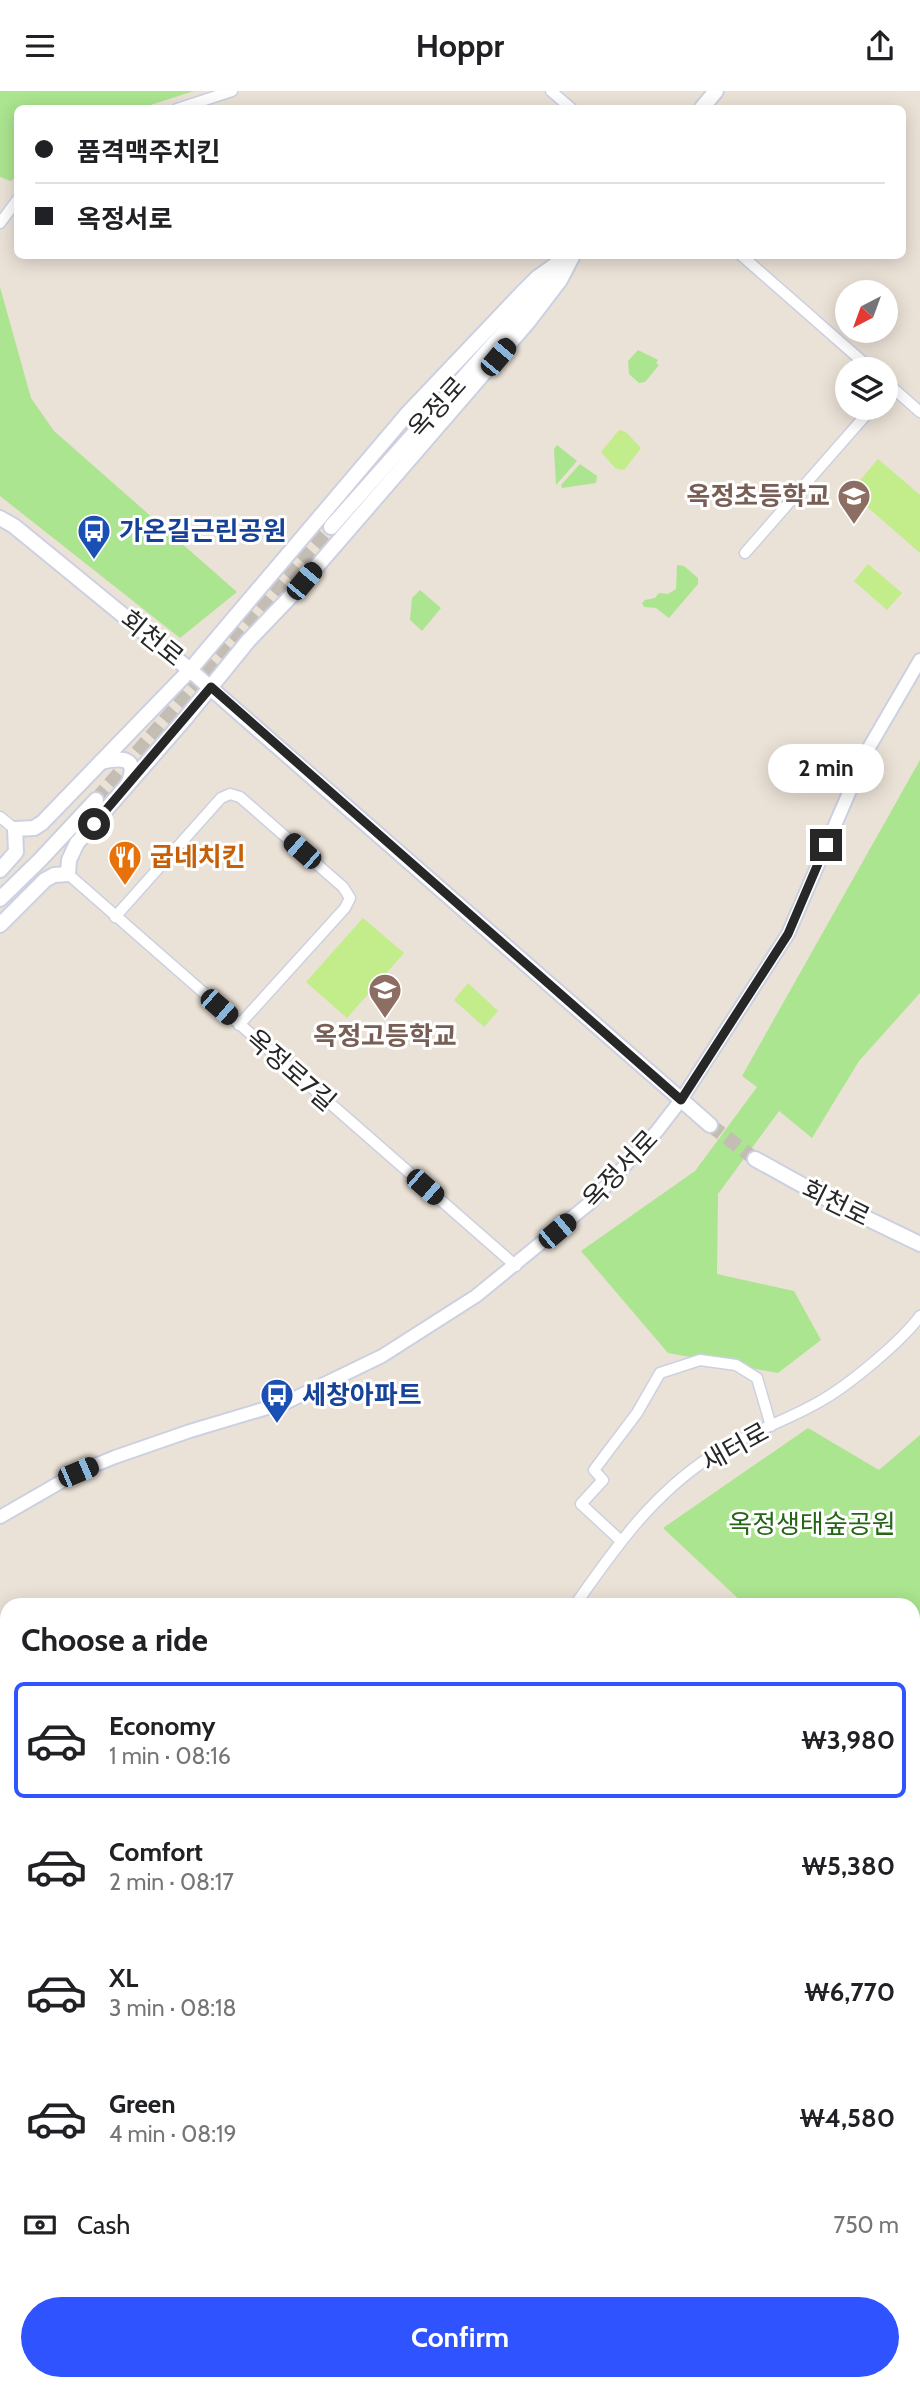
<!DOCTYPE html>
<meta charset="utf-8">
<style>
body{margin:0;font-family:Cabin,"Noto Sans KR",sans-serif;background:#f6f6f6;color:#202124;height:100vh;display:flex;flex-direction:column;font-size:26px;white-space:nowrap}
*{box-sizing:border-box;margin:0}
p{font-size:23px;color:#757577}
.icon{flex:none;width:38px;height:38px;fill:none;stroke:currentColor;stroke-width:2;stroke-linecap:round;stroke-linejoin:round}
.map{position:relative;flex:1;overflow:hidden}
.side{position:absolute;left:0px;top:1507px;width:920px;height:793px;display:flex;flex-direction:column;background:#fff;border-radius:21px 21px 0 0;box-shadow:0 4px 18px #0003}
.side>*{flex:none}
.top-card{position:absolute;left:14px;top:14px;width:892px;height:154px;border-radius:10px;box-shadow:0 4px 18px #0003;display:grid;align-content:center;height:154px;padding:0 21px;background:#fff}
.needle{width:46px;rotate:221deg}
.tools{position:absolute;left:835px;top:189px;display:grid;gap:14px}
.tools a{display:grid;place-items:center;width:63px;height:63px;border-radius:50%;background:#fff;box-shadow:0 4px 18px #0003;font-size:35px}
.end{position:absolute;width:32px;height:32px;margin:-16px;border:9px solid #272727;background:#fff;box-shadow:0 0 0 4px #fff}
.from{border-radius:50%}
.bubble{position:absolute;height:49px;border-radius:24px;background:#fff;box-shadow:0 4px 18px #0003;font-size:23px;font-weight:700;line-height:49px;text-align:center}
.car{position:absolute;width:21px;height:42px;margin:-21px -10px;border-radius:9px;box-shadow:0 0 5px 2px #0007;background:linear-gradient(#222 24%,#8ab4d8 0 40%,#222 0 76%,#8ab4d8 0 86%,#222 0)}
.top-card b{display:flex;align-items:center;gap:24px;height:66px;font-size:26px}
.top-card b+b{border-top:2px solid #e0e0e0}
.top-card i{width:18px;height:18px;background:#202124}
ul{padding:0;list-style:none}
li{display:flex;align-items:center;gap:21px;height:116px;margin:0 14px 10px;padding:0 7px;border:4px solid transparent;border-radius:10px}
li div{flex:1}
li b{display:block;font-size:26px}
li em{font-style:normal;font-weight:700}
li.on{border-color:#2f53ff}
li>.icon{width:63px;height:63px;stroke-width:1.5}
h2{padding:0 21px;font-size:32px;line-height:84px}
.pay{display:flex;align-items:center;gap:18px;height:77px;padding:0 21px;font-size:26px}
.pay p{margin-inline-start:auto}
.primary-button{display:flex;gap:14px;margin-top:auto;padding:14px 21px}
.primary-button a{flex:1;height:80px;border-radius:42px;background:#2f53ff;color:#fff;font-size:28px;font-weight:700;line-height:80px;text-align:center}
header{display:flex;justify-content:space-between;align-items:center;height:91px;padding:0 21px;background:#fff;font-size:32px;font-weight:700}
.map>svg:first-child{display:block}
.green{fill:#abe58f}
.pitch{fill:#c2ed8a}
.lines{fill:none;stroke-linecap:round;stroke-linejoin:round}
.secondary-tunnel{stroke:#c4bdb4;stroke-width:14;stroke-dasharray:14 7;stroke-linecap:butt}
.minor-casing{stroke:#ccd0e1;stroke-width:13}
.tertiary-casing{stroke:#ccd0e1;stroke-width:16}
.secondary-casing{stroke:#ccd0e1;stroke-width:18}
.minor{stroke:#fff;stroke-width:10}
.tertiary{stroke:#fff;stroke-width:12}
.secondary{stroke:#fff;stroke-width:14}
.route{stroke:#272727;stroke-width:9}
.labels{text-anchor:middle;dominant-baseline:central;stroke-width:6;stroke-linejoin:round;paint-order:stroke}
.street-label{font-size:26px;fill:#272727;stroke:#fff}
.education-label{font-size:26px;font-weight:bold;fill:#785e54;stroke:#fff;text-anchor:end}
.transit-label{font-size:26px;font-weight:bold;fill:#164399;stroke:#fff;text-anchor:start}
.food-label{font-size:26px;font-weight:bold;fill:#c56008;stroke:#fff;text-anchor:start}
.park-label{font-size:26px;fill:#256515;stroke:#fff}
</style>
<header><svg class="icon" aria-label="menu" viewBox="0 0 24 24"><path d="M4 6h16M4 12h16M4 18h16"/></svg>Hoppr<svg class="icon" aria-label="share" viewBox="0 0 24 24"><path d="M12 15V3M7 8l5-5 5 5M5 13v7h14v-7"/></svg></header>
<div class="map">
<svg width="920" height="2299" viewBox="0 0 920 2299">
<rect width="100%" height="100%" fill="#ebe2d7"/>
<!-- green -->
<g class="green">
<path d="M0,0h194l-53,17 -123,1 -1,67 -6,5 -11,-4z"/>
<path d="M0,196l31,111 23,33 183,161 -57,46 -180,-142z"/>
<path d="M638,259l20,10 -2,3 3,2 -14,17 -6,1 -10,-9 -1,-13z"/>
<path d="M557,354l20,16 -21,24 -2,-36z"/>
<path d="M580,373l17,12 -1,7 -34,5 -1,-3z"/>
<path d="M677,474l7,1 14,12v6l-29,34 -13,-10 -12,-1 -2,-4 3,-3 10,-2 4,-5 9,1 8,-5z"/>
<path d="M420,499l21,18 -19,23 -12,-11 2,-22z"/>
<path d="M920,669v233l-61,68 -47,77 -33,-27 -61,83 -1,80 77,17 27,49 -43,33 -110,-20 -87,-102 114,-80 62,-84 -15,-11z"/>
<path d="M808,1337l71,42 41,-35v955h-228l-7,-6 229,-1v-778h-169l-82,-77z"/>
<path d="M231,2292l110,1 1,6h-113z"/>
</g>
<!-- pitch -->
<g class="pitch">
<path d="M619,339l7,2 15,16 -16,21 -4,1 -6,-2 -14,-16z"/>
<path d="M878,368l42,36v58l-70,-61z"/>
<path d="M868,473l34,29 -15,17 -33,-29z"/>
<path d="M363,827l41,35 -57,65 -41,-36z"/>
<path d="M468,892l30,28 -14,16 -30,-27z"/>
</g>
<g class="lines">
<!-- secondary-tunnel -->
<g class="secondary-tunnel">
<path d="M96,709l235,-273"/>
<path d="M710,1034l45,34"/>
</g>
<defs>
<g id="minor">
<path d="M551,0l21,18"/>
<path d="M177,18l55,-18"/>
<path d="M0,132l18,-24"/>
<path d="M741,164l130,114"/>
<path d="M886,291l34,30"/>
<path d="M745,462l127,-145"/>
<path d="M0,726l15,12"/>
<path d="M68,783l448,392"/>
<path d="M115,826l106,-119 9,-4 10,3 103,90 7,11 -5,10 -106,117"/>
<path d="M621,1450l-40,-37 22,-24 -9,-10 43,-57 23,-40 40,-13 36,5 21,13 14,48"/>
<path d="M575,1514c40,-57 76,-109 135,-148 35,-24 78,-36 114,-58 27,-16 78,-58 96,-83"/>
<path d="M0,1579l7,-4"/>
<path d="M0,1606l7,5"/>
<path d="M0,1648l7,-14"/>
<path d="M0,1705h7"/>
<path d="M0,1762l7,1"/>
<path d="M0,2196l7,5"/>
<path d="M100,2292l5,7"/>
</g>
<path id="tertiary" d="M0,1426l78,-45 37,-15 75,-26 97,-29 95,-46 94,-60 115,-94 66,-71 24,-31 107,-166 79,-183 53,-91"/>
<g id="secondary">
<path d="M701,18l15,-18"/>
<path d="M0,427l14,8 176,144 520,455"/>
<path d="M331,436l221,-249"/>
<path d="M101,671c21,-5 38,-5 27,22"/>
<path d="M0,779l16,-18 -1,-23 19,-1 8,-5 148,-153 218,-257 114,-120 15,-15 32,-23"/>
<path d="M0,808l40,-39 56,-60"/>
<path d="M0,834l45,-45 9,-5 14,-1 1,-14 8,-17 107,-123 64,-79 45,-47 235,-272 32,-42 13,-25"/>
<path d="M755,1068l76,42 89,43"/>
</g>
</defs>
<!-- minor casing -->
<use href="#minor" class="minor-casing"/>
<!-- tertiary casing -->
<use href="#tertiary" class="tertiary-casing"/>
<!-- secondary casing -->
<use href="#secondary" class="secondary-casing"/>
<!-- minor -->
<use href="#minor" class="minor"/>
<!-- tertiary -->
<use href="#tertiary" class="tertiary"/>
<!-- secondary -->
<use href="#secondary" class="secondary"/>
</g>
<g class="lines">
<!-- route -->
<path class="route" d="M94,733l117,-137 470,413 107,-166 38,-89"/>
</g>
<!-- icons -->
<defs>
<symbol id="school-pin" viewBox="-11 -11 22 30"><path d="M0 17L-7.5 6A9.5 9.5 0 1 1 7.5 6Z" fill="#8d6e63" stroke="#fff"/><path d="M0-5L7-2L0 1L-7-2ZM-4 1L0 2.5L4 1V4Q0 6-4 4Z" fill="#fff"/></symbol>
<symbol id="bus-pin" viewBox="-11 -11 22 30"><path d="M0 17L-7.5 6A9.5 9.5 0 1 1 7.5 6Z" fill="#1a4fb4" stroke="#fff"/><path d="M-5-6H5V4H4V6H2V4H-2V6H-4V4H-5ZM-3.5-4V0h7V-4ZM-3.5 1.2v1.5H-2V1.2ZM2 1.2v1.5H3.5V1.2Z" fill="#fff"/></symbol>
<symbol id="restaurant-pin" viewBox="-11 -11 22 30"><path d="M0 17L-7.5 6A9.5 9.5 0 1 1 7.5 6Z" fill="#e8710a" stroke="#fff"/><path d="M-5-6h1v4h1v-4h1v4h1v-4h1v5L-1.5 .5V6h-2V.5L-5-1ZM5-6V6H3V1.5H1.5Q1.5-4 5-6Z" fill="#fff"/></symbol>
</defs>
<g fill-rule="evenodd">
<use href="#school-pin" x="835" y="386" width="38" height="52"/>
<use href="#bus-pin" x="75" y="421" width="38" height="52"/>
<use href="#restaurant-pin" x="106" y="747" width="38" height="52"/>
<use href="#school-pin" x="366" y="880" width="38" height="52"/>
<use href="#bus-pin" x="258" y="1285" width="38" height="52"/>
</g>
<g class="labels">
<!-- street labels -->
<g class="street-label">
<text transform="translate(437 316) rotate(-48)">옥정로</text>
<text transform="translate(152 547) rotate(39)">회천로</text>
<text transform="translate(291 979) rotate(41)">옥정로7길</text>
<text transform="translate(620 1078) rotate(-47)">옥정서로</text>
<text transform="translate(836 1112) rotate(26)">회천로</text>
<text transform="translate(735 1356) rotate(-29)">새터로</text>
</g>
<!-- education labels -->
<g class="education-label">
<text x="830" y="405">옥정초등학교</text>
<text x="385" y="945" text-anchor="middle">옥정고등학교</text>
</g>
<!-- transit labels -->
<g class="transit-label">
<text x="119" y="440">가온길근린공원</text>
<text x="302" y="1304">세창아파트</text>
</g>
<!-- food labels -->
<g class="food-label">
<text x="150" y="766">굽네치킨</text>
</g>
<!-- park labels -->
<g class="park-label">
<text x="812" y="1433">옥정생태숲공원</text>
</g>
</g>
</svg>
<div class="tools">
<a><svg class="needle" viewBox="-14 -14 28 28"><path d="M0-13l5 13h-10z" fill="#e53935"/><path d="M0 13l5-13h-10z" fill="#757577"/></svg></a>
<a><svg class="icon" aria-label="layers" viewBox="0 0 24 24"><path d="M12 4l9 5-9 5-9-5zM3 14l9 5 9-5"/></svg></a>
</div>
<i class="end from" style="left:94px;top:733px"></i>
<i class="end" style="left:826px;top:754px"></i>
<div class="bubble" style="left:768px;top:653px;width:116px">2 min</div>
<i class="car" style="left:498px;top:266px;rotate:40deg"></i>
<i class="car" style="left:304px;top:490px;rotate:40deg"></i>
<i class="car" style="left:302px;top:760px;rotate:311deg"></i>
<i class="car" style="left:219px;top:916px;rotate:131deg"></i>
<i class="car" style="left:425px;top:1096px;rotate:131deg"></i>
<i class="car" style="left:557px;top:1140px;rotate:50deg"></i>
<i class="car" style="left:78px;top:1381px;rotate:67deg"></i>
<div class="top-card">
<b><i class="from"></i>품격맥주치킨</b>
<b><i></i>옥정서로</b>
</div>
<section class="side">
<h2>Choose a ride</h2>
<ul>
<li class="on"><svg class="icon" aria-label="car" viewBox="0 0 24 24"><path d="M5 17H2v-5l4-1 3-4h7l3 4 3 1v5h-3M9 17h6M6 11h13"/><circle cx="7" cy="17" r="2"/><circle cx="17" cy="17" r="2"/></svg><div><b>Economy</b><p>1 min · 08:16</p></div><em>₩3,980</em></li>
<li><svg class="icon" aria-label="car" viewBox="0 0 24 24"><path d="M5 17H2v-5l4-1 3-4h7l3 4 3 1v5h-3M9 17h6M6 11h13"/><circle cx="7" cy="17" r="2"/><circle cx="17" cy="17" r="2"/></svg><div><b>Comfort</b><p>2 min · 08:17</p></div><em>₩5,380</em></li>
<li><svg class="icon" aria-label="car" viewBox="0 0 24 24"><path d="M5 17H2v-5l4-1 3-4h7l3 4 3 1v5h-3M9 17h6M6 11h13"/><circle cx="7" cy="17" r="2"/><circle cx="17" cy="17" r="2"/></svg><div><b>XL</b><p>3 min · 08:18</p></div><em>₩6,770</em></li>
<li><svg class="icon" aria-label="car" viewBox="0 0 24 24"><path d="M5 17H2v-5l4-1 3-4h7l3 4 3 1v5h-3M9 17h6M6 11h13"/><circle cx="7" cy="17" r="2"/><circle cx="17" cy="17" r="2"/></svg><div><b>Green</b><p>4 min · 08:19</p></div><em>₩4,580</em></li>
</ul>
<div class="pay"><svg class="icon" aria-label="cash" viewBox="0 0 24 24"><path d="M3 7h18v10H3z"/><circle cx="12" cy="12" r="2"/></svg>Cash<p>750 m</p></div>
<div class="primary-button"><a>Confirm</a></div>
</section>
</div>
